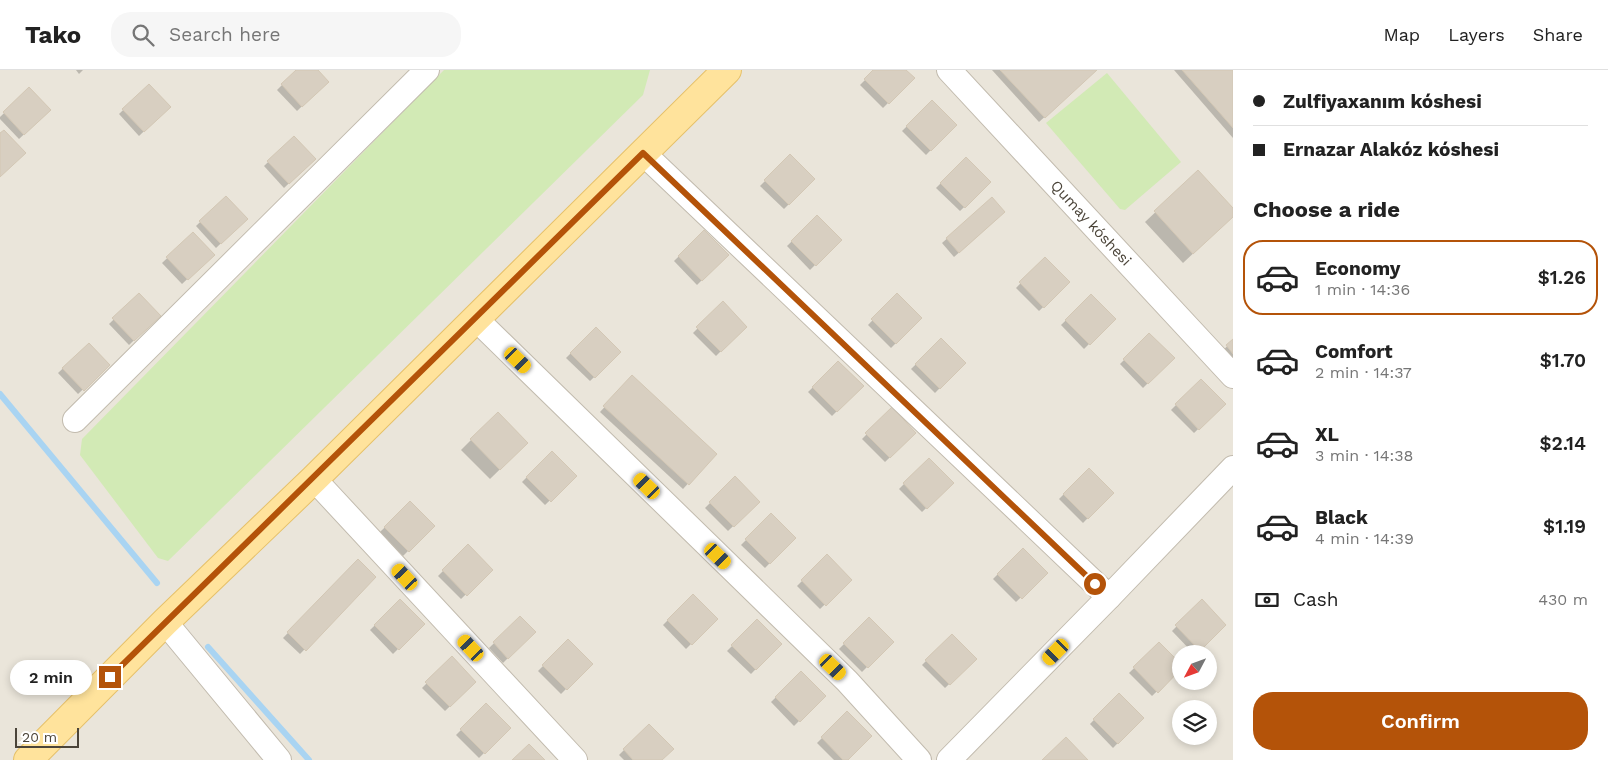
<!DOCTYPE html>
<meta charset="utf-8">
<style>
body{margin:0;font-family:"Work Sans",sans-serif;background:#f6f6f6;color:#222;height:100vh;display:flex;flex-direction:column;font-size:19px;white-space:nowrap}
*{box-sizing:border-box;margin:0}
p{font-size:16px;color:#767676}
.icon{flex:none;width:28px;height:28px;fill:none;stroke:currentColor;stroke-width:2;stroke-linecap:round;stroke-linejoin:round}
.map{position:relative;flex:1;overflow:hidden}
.drawer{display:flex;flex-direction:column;background:#fff;width:375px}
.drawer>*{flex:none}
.top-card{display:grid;align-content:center;height:110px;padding:0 20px;background:#fff}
.needle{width:32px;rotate:229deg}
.controls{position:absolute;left:1172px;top:575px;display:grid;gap:10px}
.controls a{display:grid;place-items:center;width:45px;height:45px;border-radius:50%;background:#fff;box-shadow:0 2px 8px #0003;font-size:25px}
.scale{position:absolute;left:15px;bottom:12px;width:64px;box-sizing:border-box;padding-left:5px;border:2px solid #4b4439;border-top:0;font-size:14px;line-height:18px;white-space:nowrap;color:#4b4439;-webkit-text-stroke:4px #fff;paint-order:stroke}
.end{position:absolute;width:22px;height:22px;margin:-11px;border:6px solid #b45309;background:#fff;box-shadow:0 0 0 2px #fff}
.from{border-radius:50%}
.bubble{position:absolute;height:35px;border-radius:18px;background:#fff;box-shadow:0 2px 8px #0003;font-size:16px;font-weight:600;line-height:35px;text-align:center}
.car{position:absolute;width:15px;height:30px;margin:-15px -8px;border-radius:6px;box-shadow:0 0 4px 1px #0007;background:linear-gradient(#f5c518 24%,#345 0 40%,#f5c518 0 76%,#345 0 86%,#f5c518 0)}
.top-card b{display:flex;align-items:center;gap:18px;height:48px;font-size:19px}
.top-card b+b{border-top:1px solid #e0e0e0}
.top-card i{width:12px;height:12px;background:#222}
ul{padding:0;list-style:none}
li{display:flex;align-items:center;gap:15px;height:75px;margin:0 10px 8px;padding:0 10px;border:2px solid transparent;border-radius:20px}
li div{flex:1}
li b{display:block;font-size:19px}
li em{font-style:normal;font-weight:600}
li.active{border-color:#b45309}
li>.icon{width:45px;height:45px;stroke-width:1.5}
h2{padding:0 20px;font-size:22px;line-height:60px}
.pay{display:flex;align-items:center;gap:12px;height:55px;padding:0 20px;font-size:19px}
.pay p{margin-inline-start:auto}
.primary-button{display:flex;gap:10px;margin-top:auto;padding:10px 20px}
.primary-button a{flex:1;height:58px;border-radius:20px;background:#b45309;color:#fff;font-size:20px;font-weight:600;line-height:58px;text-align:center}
header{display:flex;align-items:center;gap:30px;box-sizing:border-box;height:70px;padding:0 25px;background:#fff;border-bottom:1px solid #e0e0e0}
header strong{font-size:24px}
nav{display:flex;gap:28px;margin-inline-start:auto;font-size:18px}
.search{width:350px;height:45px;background:#f6f6f6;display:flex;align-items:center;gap:12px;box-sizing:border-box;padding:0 18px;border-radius:20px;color:#767676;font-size:19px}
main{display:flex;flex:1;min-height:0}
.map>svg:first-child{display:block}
.residential{fill:#eae5da;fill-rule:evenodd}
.grass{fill:#d2eab5}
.shadow{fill:#0003}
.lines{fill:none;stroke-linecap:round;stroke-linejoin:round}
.stream{stroke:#a9d4f2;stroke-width:6}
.building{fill:#d8cfc1;stroke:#d3c7b4}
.minor-casing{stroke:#c2bbae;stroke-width:26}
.major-casing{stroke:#e6c16a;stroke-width:30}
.minor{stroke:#fff;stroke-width:24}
.major{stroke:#ffe39c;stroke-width:28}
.route{stroke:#b45309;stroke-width:6}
.labels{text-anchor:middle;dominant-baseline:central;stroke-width:4;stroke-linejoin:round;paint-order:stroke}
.street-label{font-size:15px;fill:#4b4439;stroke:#fff}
</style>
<header>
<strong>Tako</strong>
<div class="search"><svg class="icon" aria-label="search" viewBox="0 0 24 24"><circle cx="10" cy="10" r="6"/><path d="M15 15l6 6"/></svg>Search here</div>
<nav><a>Map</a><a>Layers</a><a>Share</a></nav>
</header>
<main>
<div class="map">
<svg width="1233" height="690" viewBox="0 0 1233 690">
<rect width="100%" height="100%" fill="#f6f3ec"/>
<!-- residential -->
<path class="residential" d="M0,0h1233v690h-1233zM1181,584h28v27h-28zM1181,639h28v27h-28z"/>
<!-- grass -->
<g class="grass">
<path d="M444,0h206l-7,25 -475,466 -10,-3 -78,-103 2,-16z"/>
<path d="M1107,3l74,89 -56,48 -5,-1 -74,-86z"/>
</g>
<!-- shadow -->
<g class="shadow">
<path d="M76,0h7l-4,4z"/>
<path d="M297,0h19l11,12 -30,29 -20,-21z"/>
<path d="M875,0h30l8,8 -30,30 -23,-23z"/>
<path d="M992,0h104l-57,52z"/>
<path d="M1174,0h59v68z"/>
<path d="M149,15l20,22 -30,29 -20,-22z"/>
<path d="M29,19l21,21 -31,29 -19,-20v-2z"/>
<path d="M932,32l23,23 -29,30 -24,-24z"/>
<path d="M294,67l20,22 -30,29 -20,-22z"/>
<path d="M790,86l24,23 -30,30 -24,-23z"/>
<path d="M966,88l24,24 -30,29 -24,-23z"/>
<path d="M1198,102l35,38v6l-50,47 -38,-41z"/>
<path d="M226,127l20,22 -30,29 -20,-22z"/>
<path d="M992,129l7,18 -45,40 -12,-14z"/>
<path d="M817,147l23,23 -30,30 -23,-24z"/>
<path d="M704,162l23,23 -30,30 -23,-24z"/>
<path d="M193,164l20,21 -31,29 -20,-21z"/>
<path d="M1045,188l24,24 -30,29 -23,-23z"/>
<path d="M139,225l20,21 -30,29 -20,-21z"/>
<path d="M897,225l24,23 -30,30 -23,-23z"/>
<path d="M1091,226l23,23 -30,30 -23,-24z"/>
<path d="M723,233l23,23 -30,30 -23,-23z"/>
<path d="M596,258l24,24 -30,29 -24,-23z"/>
<path d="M1149,265l24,23 -30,30 -23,-24z"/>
<path d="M941,270l23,23 -29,30 -24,-24z"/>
<path d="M1233,271v23l-11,-13z"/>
<path d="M89,274l20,21 -31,29 -20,-21z"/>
<path d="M838,293l24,23 -30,30 -24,-24z"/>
<path d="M632,307l83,77 -32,35 -83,-77z"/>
<path d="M1201,310l23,24 -30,29 -23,-23z"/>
<path d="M892,339l23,24 -30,29 -23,-23z"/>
<path d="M498,343l29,30 -37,36 -29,-29z"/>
<path d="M552,382l23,24 -30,29 -23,-23z"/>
<path d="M929,389l23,24 -30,29 -23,-23z"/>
<path d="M1089,399l23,24 -29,30 -24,-24z"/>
<path d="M735,408l23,24 -30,29 -23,-23z"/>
<path d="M410,433l23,23 -30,30 -23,-24z"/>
<path d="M771,445l23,23 -29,30 -24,-23z"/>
<path d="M468,476l23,24 -30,29 -23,-23z"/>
<path d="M1023,479l23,24 -30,29 -23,-23z"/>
<path d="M827,486l23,24 -30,29 -23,-23z"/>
<path d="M358,491l17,16 -75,77 -17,-16z"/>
<path d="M693,525l23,24 -30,30 -23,-24z"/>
<path d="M400,531l23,23 -30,30 -23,-24z"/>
<path d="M1202,531l23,24 -31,29 -22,-23z"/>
<path d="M520,548l14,14 -31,31 -14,-15z"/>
<path d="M869,549l23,23 -30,30 -23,-23z"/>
<path d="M757,551l23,23 -29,30 -24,-23z"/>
<path d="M952,565l23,24 -30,29 -23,-23z"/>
<path d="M568,571l23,23 -30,30 -23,-23z"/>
<path d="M1159,574l22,24 -29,28 -23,-23z"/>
<path d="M452,588l23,24 -30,29 -23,-23z"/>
<path d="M801,603l23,23 -30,30 -23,-24z"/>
<path d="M1119,624l23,24 -29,30 -23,-24z"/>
<path d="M486,635l23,23 -30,30 -23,-23z"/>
<path d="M847,643l-1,47h-12l-17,-17z"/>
<path d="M649,655l12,35h-37l-5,-5z"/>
</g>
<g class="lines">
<!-- stream -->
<g class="stream">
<path d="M0,324l157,189"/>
<path d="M208,577l101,113"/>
</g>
</g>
<!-- building -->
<g class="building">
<path d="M296,0h22l11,12 -27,25 -21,-23z"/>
<path d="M873,0h33l9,8 -26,26 -25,-25z"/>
<path d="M1000,0h97l-52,48z"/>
<path d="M1182,0h51v58z"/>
<path d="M149,14l22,23 -27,25 -22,-23z"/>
<path d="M29,17l22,23 -27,25 -21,-23z"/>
<path d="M932,30l25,25 -26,26 -25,-25z"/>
<path d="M4,60l22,23 -26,24v-44z"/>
<path d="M294,66l22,23 -27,25 -22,-23z"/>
<path d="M790,84l25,25 -26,26 -25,-25z"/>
<path d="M966,87l25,25 -26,26 -25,-25z"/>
<path d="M1198,100l35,38v9l-40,37 -39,-43z"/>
<path d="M226,126l22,23 -27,25 -22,-23z"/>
<path d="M992,127l13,15 -46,41 -13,-15z"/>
<path d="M817,145l25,25 -26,26 -25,-25z"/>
<path d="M704,160l25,25 -27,26 -24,-25z"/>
<path d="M193,162l22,23 -27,25 -22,-23z"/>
<path d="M1045,187l25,25 -26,26 -25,-26z"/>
<path d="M139,223l22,23 -27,25 -22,-23z"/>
<path d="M897,223l25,25 -26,26 -25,-25z"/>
<path d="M1091,224l25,25 -26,26 -25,-25z"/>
<path d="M723,231l24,26 -26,25 -25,-25z"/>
<path d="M596,257l25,25 -26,26 -25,-25z"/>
<path d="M1149,263l26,25 -27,26 -25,-25z"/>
<path d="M941,268l25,25 -26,26 -25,-25z"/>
<path d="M1233,269v15l-7,-9z"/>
<path d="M89,273l21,22 -26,26 -22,-23z"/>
<path d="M838,291l26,25 -27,26 -25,-25z"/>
<path d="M632,305l85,79 -28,31 -86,-79z"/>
<path d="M1201,309l25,25 -27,26 -24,-26z"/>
<path d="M892,337l24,26 -26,25 -25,-25z"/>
<path d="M498,342l30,31 -28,27 -30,-31z"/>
<path d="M552,381l25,25 -26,26 -25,-25z"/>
<path d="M929,388l25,25 -27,26 -24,-26z"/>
<path d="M1089,398l25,25 -26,26 -25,-25z"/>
<path d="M735,406l25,26 -26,25 -25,-25z"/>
<path d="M410,431l25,25 -26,26 -25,-25z"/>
<path d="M771,443l25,25 -26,26 -25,-25z"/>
<path d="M468,474l25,26 -26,26 -25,-26z"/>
<path d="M1023,478l25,25 -26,26 -25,-25z"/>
<path d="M827,484l25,26 -26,26 -25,-26z"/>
<path d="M358,489l18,18 -70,74 -19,-19z"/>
<path d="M693,524l25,25 -26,26 -25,-25z"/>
<path d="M400,529l25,25 -26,26 -25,-25z"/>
<path d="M1202,529l24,26 -26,26 -25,-26z"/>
<path d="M520,546l16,16 -28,27 -15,-17z"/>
<path d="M869,547l25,25 -26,26 -25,-25z"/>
<path d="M757,549l25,25 -26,26 -25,-25z"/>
<path d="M952,564l25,25 -27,26 -25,-25z"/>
<path d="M568,569l25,25 -26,26 -25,-25z"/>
<path d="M1159,572l22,22v5l-23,24 -25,-26z"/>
<path d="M452,586l24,26 -26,25 -25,-25z"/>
<path d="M801,601l25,25 -26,26 -25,-25z"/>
<path d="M1119,623l25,25 -26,26 -25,-25z"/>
<path d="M486,633l25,25 -26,26 -25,-25z"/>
<path d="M847,641l25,25 -24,24h-5l-22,-23z"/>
<path d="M649,654l25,25 -12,11h-29l-10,-11z"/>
<path d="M1066,667l22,23h-46z"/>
<path d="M529,674l16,16h-33z"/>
</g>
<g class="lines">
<defs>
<g id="minor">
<path d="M949,0l284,306"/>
<path d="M643,83l466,444"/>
<path d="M476,249l371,362 72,79"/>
<path d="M75,350l352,-350"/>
<path d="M314,409l261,281"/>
<path d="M165,552l114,138"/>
<path d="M949,690l160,-163 124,-129"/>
</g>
<path id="major" d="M28,690l137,-138 149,-143 413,-409"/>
</defs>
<!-- minor casing -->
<use href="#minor" class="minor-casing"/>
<!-- major casing -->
<use href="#major" class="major-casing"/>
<!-- minor -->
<use href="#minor" class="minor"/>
<!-- major -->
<use href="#major" class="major"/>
</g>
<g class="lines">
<!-- route -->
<path class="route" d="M110,607l533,-524 452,431"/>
</g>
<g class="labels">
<!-- street labels -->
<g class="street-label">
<text transform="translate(1091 153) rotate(47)">Qumay kóshesi</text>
</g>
</g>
</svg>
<div class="controls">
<a><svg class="needle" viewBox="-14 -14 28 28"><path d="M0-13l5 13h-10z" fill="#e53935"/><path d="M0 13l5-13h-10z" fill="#767676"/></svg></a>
<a><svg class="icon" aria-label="layers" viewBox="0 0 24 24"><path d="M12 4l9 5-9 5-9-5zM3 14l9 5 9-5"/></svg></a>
</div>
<div class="scale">20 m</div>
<i class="end from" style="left:1095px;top:514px"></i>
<i class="end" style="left:110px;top:607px"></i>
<div class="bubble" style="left:10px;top:590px;width:82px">2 min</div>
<i class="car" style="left:518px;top:290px;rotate:134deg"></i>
<i class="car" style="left:647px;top:416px;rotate:314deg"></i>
<i class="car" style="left:718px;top:486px;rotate:134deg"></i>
<i class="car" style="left:405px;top:507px;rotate:317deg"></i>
<i class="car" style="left:471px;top:578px;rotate:317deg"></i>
<i class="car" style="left:1056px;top:582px;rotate:225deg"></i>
<i class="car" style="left:833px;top:597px;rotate:134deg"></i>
</div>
<section class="drawer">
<div class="top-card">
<b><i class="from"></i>Zulfiyaxanım kóshesi</b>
<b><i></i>Ernazar Alakóz kóshesi</b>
</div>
<h2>Choose a ride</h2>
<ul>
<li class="active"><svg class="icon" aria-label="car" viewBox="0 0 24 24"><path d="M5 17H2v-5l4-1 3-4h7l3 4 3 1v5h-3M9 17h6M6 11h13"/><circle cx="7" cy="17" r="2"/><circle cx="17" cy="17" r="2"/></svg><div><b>Economy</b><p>1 min · 14:36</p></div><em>$1.26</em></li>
<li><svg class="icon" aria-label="car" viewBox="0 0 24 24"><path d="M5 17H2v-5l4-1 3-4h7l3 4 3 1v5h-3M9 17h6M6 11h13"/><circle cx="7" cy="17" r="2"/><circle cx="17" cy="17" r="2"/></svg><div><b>Comfort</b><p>2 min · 14:37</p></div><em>$1.70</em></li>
<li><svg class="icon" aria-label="car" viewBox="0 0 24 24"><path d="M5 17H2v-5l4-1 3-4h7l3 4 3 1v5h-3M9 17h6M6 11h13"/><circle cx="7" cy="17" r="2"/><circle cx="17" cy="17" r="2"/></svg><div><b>XL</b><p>3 min · 14:38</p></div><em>$2.14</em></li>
<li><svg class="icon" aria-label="car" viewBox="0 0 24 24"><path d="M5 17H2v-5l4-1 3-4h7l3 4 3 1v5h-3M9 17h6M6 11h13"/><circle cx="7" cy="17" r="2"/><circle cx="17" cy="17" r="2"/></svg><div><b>Black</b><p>4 min · 14:39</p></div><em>$1.19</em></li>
</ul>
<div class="pay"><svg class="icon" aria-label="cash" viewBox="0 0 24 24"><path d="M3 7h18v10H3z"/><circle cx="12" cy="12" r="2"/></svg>Cash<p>430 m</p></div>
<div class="primary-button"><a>Confirm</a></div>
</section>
</main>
